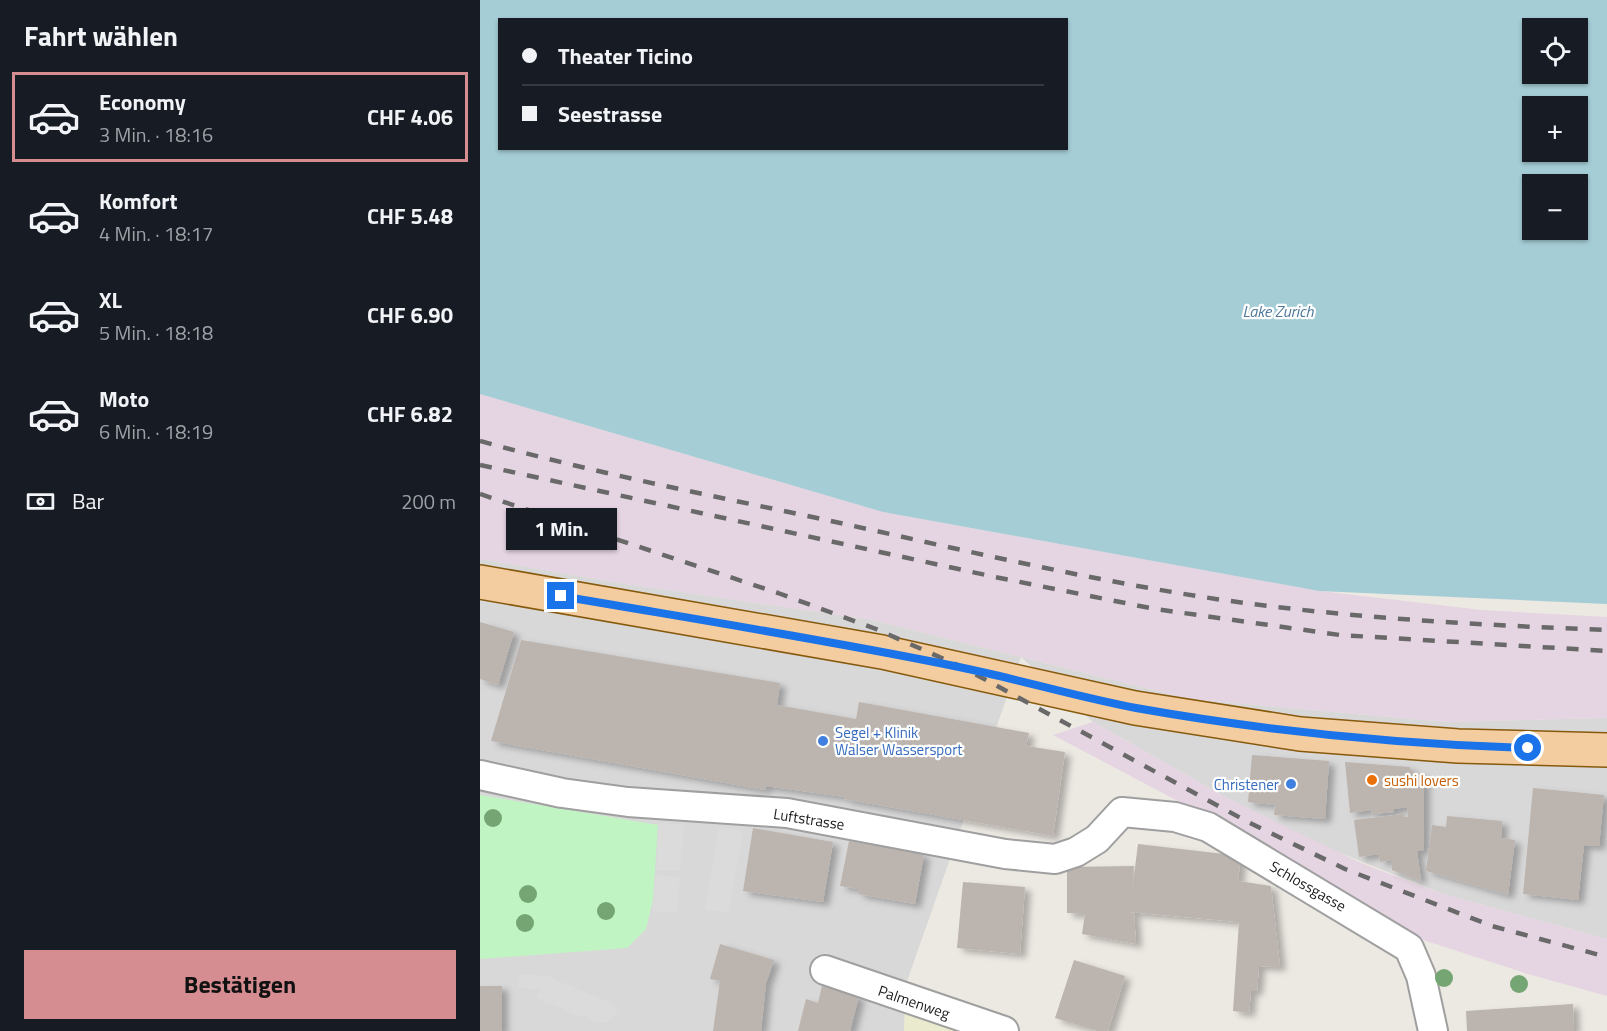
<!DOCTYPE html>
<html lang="de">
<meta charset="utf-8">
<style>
body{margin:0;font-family:"Titillium Web",sans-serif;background:#20242c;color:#f1f3f6;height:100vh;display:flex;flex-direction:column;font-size:22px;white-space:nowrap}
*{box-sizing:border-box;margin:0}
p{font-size:20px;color:#9ea1a6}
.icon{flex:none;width:33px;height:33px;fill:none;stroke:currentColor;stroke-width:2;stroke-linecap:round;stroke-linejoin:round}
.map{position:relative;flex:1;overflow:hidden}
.panel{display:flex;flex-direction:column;background:#171b24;width:480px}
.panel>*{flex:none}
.banner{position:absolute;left:18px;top:18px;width:570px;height:132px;border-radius:0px;box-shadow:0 2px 4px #0004;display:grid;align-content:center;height:132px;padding:0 24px;background:#171b24}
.controls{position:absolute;left:1042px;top:18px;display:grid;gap:12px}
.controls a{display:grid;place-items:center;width:66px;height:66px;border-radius:0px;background:#171b24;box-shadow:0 2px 4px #0004;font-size:30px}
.end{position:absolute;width:27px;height:27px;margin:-14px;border:8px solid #1a73e8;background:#fff;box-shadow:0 0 0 3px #fff}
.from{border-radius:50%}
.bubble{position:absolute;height:42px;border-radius:0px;background:#171b24;box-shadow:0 2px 4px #0004;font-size:20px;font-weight:700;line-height:42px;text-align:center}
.banner b{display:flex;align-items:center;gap:21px;height:57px;font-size:22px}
.banner b+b{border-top:2px solid #363941}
.banner i{width:15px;height:15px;background:#f1f3f6}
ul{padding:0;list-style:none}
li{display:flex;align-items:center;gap:18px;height:90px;margin:0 12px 9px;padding:0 12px;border:3px solid transparent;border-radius:0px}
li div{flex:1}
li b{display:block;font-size:22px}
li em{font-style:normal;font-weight:700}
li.active{border-color:#d68d92}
li>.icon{width:54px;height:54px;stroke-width:1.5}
h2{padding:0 24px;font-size:27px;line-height:72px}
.pay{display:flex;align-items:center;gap:15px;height:66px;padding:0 24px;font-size:22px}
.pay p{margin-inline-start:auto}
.button{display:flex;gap:12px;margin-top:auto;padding:12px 24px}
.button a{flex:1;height:69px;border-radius:0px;background:#d68d92;color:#111;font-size:24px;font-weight:700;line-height:69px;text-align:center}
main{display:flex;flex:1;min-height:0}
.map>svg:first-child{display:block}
.residential{fill:#d9d8d8}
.industrial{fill:#e5d4e2}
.farmland{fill:#e9eace}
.park{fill:#c1f4c3}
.parking{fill:#dbdbdb}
.water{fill:#a5cdd6;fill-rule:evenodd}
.building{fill:#bcb4af;filter:url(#shadow)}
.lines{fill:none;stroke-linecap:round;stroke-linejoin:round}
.minor-casing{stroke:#9f9f9f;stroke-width:32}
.primary-casing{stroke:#86590c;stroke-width:36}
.minor{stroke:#fff;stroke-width:28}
.primary{stroke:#f3cc9f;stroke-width:33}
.rail{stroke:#696969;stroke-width:4.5;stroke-dasharray:12 12;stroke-linecap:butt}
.tree{fill:#75a573}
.route{stroke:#1a73e8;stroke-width:8}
.shop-dot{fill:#3f7fe0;stroke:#fff;stroke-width:2}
.food-dot{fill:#e8710a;stroke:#fff;stroke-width:2}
.labels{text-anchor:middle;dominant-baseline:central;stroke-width:4.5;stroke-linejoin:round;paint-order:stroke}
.shop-label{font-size:15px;fill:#366cbe;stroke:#fff;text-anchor:start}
.food-label{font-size:15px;fill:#c56008;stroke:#fff;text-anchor:start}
.street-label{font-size:15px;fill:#1b1b1b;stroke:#fff}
.water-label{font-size:16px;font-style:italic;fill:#4e779b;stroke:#fff}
</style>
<main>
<section class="panel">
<h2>Fahrt wählen</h2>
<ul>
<li class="active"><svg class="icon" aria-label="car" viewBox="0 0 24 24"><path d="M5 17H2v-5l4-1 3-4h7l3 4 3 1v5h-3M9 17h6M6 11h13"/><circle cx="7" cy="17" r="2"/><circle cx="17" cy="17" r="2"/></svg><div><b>Economy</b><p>3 Min. · 18:16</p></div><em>CHF 4.06</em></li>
<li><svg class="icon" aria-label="car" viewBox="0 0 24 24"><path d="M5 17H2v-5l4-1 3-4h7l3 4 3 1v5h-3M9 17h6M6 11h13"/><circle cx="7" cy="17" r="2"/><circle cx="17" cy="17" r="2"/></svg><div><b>Komfort</b><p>4 Min. · 18:17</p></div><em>CHF 5.48</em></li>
<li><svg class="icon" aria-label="car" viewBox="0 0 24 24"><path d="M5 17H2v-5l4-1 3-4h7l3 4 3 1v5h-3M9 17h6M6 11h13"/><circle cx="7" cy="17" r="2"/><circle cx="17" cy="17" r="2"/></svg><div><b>XL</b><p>5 Min. · 18:18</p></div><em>CHF 6.90</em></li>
<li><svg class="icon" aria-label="car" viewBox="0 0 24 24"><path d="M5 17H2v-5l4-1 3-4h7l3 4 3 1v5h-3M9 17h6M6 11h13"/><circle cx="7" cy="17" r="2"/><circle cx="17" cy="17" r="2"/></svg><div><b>Moto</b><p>6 Min. · 18:19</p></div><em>CHF 6.82</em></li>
</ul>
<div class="pay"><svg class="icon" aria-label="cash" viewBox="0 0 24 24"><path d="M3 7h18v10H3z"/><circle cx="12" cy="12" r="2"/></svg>Bar<p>200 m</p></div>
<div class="button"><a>Bestätigen</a></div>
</section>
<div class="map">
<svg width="1127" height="1031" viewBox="0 0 1127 1031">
<defs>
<filter id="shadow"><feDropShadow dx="6" dy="4" stdDeviation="3" flood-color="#0004"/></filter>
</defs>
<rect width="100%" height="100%" fill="#ece8e2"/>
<!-- residential -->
<path class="residential" d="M0,559l146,25 247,36 317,79 256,23 161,-4v221l-164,-45 -120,-48 -96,-48 -134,-76 -72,-65 -115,327 -2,47h-424z"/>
<!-- industrial -->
<g class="industrial">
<path d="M0,394l403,118 437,79 161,19 126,7v101l-161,4 -256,-23 -317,-79 -247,-36 -146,-25z"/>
<path d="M613,722l134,76 136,66 80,30 164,45v57l-79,-22 -111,-36 -201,-117 -163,-86z"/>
</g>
<!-- farmland -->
<path class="farmland" d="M425,1005l81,26h-82z"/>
<!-- park -->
<path class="park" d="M0,795l178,30 -5,75 -7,29 -19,19 -147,11z"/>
<!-- parking -->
<g class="parking">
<path d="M179,823l25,2 -4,46 -24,-1z"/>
<path d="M239,827l24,4 -14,82 -24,-4z"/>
<path d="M175,875l25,2 -3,36 -24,-1z"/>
<path d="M39,974l28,2 61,26 11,8 -12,13 -13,-1 -10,-7 -2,2 -12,-4 -10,-7 -2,2 -10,-6 -2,2 -10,-7 5,-7 -24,-3z"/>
</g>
<!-- water -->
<path class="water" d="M0,0h1127v604l-288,-13 -436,-79 -403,-118zM20,20h566v128h-566zM1053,28h45v46h-45zM1053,106h45v46h-45zM1053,184h45v46h-45z"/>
<!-- building -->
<g class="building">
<path d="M0,622l34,10 -16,53 -18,-6z"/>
<path d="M41,640l259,43 -3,22 79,14 3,-17 170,31 -3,13 39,6 -12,84 -209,-37 1,-2 -79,-11 -1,4 -274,-49z"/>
<path d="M772,755l77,6 -4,58 -51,-4 1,-10 -27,-3z"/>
<path d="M865,762l65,5 1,4 13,3v76l-7,1 4,30 -29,-11 -1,-10 -11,2 -1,-8 -20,3 -5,-37 50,-6v3h4l-1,-10 -13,2v3l-22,2 -1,-4 -21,3z"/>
<path d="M1053,788l71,7 -5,51 -15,-1 -6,55 -55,-6z"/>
<path d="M967,816l55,5 -1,17 14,2 -7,55 -82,-24 6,-46 14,2z"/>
<path d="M273,828l80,14 -10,60 -80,-11z"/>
<path d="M369,841l75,13 -9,50 -57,-10 1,-5 -19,-3z"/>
<path d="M658,844l103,12 -3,25 33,5 9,81 -21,-1 -2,25h-6l-2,22 -16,-2 6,-89 -110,-10 5,2 2,30 -54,-10 3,-20 -18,-1v-46l67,-1 -2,25z"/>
<path d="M483,882l62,5 -5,67 -63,-6z"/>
<path d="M240,944l54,16 -8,23 -5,48h-48l7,-50 -10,-2z"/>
<path d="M594,960l51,16 -17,55h-11l-42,-13z"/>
<rect x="0" y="986" width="22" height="45"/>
<path d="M342,986l37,10 -9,35h-52l8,-32 12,4z"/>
<path d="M1093,1004l1,27h-107l-1,-20z"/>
</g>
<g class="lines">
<defs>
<g id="minor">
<path d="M0,775l82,18 66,9 159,11 218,41 50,5 21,-7 21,-13 25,-27 53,5 33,10 201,121 12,28 12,55"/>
<path d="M345,970l179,61"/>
</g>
<path id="primary" d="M0,582l402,70 253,56 165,26 158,12 149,4"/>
</defs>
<!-- minor casing -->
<use href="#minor" class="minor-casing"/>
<!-- primary casing -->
<use href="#primary" class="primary-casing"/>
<!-- minor -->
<use href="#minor" class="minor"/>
<!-- primary -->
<use href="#primary" class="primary"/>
<!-- rail -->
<g class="rail">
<path d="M0,441c111,31 224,53 337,77 134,29 269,62 406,82 127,18 255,25 384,30"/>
<path d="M0,465l515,112 160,32 185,26 267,16"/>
<path d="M0,494l298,99 98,36 86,38 286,155 97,47 147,57 115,31"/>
</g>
</g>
<!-- trees -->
<g class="tree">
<circle cx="13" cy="818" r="9"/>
<circle cx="48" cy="894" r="9"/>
<circle cx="126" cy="911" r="9"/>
<circle cx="45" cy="923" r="9"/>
<circle cx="964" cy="978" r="9"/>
<circle cx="1039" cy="984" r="9"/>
</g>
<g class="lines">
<!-- route -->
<path class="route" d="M81,596c133,23 266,44 398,71 59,12 118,30 177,41 130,23 260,36 392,40"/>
</g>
<!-- markers -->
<g class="shop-dot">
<circle cx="343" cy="741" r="6"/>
<circle cx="811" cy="784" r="6"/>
</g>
<circle class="food-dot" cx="892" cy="780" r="6"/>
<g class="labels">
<!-- shop labels -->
<g class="shop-label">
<text x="355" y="732">Segel + Klinik<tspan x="355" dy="17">Walser Wassersport</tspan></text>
<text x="799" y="784" text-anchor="end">Christener</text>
</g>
<!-- food labels -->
<g class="food-label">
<text x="904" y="780">sushi lovers</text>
</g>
<!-- street labels -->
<g class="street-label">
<text transform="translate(329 819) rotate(9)">Luftstrasse</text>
<text transform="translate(828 886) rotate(30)">Schlossgasse</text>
<text transform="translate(434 1002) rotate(19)">Palmenweg</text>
</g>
<!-- water labels -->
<g class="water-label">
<text x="798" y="311">Lake Zurich</text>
</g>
</g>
</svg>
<div class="controls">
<a><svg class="icon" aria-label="locate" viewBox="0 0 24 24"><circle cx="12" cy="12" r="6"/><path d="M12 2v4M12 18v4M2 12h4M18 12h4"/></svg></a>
<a>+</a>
<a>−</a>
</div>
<i class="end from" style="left:1048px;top:748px"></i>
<i class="end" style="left:81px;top:596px"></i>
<div class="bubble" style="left:26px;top:508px;width:111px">1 Min.</div>
<div class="banner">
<b><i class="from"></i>Theater Ticino</b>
<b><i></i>Seestrasse</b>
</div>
</div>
</main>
